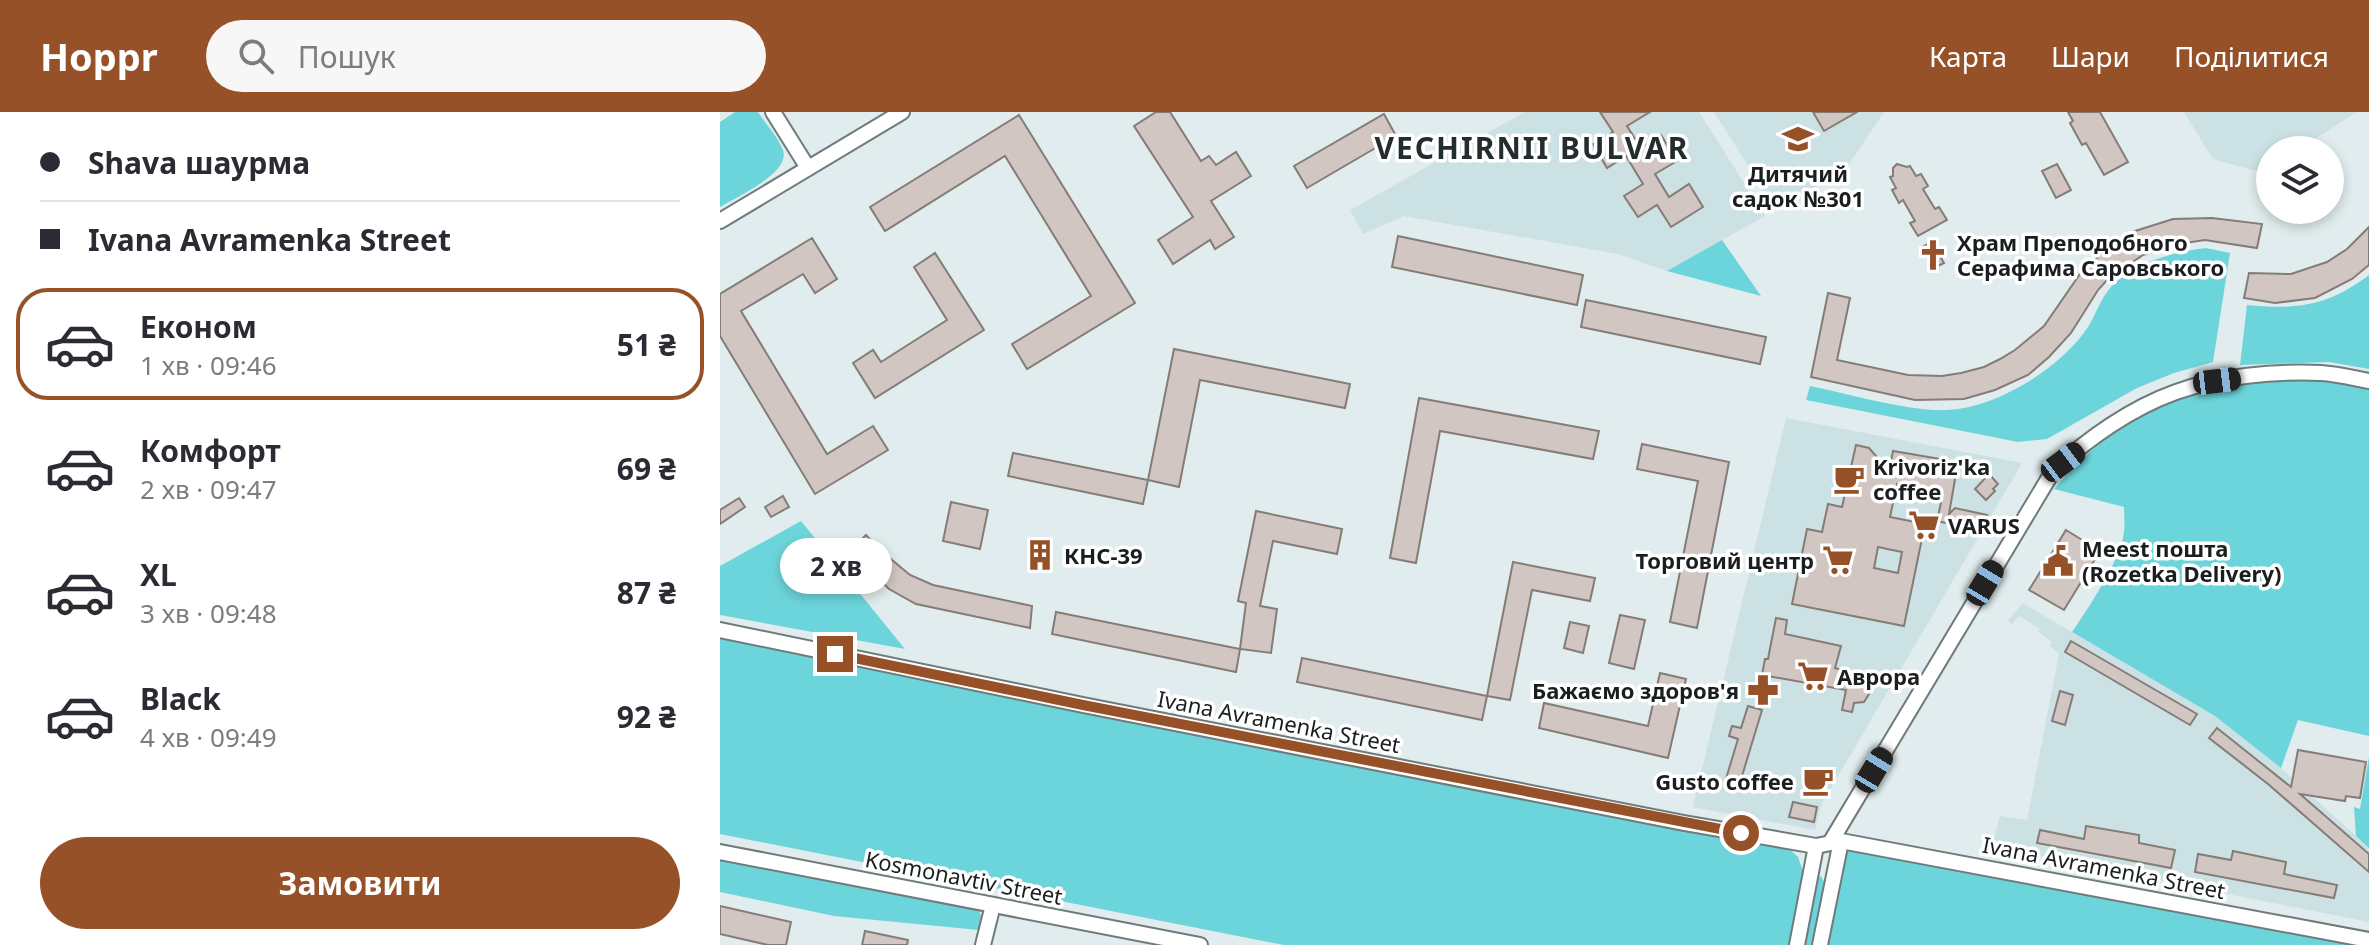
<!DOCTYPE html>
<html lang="uk">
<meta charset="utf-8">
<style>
body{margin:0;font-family:"Noto Sans",sans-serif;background:#f7f7f7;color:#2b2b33;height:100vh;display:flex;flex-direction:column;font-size:30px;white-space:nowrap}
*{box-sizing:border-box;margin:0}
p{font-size:26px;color:#7c7c81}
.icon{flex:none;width:44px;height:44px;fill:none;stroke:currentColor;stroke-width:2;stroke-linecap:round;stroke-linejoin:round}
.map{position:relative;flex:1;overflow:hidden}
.drawer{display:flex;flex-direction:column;background:#fff;width:720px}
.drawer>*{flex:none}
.banner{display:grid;align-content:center;height:176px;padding:0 40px;background:#fff}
.fabs{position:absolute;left:1536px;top:24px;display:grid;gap:16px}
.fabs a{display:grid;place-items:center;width:88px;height:88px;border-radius:50%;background:#fff;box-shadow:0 4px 12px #0003;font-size:40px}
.end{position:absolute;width:36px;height:36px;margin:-18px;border:10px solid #975128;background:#fff;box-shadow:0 0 0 4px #fff}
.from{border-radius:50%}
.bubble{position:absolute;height:56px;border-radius:28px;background:#fff;box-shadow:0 4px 12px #0003;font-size:26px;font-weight:700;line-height:56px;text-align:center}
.car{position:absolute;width:24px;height:48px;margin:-24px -12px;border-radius:10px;box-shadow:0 0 6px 2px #0007;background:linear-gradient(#222 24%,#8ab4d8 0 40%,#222 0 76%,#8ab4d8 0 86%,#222 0)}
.banner b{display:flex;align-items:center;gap:28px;height:76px;font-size:30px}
.banner b+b{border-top:2px solid #e1e1e2}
.banner i{width:20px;height:20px;background:#2b2b33}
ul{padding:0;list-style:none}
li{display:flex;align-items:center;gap:24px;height:112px;margin:0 16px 12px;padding:0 24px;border:4px solid transparent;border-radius:32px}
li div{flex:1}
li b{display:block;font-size:30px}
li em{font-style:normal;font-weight:700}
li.current{border-color:#975128}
li>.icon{width:72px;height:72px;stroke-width:1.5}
.cta{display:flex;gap:16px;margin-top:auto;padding:16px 40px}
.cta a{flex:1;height:92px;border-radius:48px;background:#975128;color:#fff;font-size:32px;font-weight:700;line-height:92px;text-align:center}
header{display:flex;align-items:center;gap:48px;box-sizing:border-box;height:112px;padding:0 40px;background:#975128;color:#fff}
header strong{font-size:38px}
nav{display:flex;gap:44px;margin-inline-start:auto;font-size:28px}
.search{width:560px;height:72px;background:#f7f7f7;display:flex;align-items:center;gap:20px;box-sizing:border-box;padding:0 28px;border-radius:44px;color:#7c7c81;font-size:30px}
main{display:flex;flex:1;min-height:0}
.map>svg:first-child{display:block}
.built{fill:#cbe1e3}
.green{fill:#6cd5db}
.building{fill:#d1c6c1;stroke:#857c77;stroke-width:2;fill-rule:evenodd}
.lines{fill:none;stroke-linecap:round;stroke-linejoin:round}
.minor-casing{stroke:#6f7a7b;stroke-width:18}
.minor{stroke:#fff;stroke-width:14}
.route{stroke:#975128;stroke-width:10}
.labels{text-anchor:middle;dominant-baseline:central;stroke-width:7;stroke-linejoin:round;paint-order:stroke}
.poi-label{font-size:22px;font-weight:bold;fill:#1a1e1e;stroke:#fff;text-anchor:start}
.street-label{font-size:22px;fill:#1a1e1e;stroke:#fff}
.district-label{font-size:30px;font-weight:bold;letter-spacing:2px;fill:#232d2e;stroke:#fff}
</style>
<header>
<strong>Hoppr</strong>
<div class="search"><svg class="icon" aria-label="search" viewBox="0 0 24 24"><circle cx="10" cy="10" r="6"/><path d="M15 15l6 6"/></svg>Пошук</div>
<nav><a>Карта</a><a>Шари</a><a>Поділитися</a></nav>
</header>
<main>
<section class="drawer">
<div class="banner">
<b><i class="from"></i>Shava шаурма</b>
<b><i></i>Ivana Avramenka Street</b>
</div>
<ul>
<li class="current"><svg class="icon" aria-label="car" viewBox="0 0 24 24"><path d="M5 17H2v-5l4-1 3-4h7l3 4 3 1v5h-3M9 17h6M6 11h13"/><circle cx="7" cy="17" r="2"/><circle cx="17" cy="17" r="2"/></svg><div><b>Економ</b><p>1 хв · 09:46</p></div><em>51 ₴</em></li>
<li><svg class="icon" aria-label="car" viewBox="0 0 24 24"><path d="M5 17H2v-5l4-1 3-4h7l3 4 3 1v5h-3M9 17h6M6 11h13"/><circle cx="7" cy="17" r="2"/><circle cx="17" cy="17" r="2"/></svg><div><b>Комфорт</b><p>2 хв · 09:47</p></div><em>69 ₴</em></li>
<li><svg class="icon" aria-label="car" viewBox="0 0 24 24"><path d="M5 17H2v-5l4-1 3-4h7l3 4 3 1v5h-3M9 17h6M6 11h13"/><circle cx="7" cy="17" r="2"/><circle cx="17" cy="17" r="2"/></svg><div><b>XL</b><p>3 хв · 09:48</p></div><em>87 ₴</em></li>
<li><svg class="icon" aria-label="car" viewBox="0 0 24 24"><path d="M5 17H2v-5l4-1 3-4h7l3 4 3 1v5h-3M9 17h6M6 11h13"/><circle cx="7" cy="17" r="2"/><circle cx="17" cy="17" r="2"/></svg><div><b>Black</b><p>4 хв · 09:49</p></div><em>92 ₴</em></li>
</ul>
<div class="cta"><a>Замовити</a></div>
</section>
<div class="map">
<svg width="1649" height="833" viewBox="0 0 1649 833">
<rect width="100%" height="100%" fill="#e0eced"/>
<!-- built -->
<g class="built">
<path d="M805,0h174l66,104 -98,55 -49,-17 -214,-38 -41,18 -13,-24z"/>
<path d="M994,0h170l-37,55 -70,44z"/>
<path d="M1464,0h173l-59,38h-28v18l-7,5 -50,-14z"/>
<path d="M1066,306l236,45 -201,342 -6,25 -122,-23z"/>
<path d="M1302,491l193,113 66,52 88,80v74l-377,-75 8,-31 27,4 32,-166 -9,-8 2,-4 -14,-10 2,-3 -21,-13 -7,8 -4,-3z"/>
</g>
<!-- green -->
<g class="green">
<path d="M15,0h23c8,12 20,25 25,38 8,23 -47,47 -63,57v-85z"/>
<path d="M1002,128l39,56 -94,-25z"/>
<path d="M1486,136l24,5 -17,109 -39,11 -37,15 -90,51 -29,3 -212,-42 4,-14c40,8 99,26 138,24 47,-2 107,-39 135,-76 12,-15 16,-34 28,-47 23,-25 63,-35 95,-39z"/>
<path d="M1649,163v94l-40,-7 -89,3 7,-60c50,5 81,1 122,-30z"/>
<path d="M1601,265l48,7v352l-71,-16 -17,48 -66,-52 -143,-84c16,-23 49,-73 52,-100 1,-8 0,-17 0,-25l-70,-18c48,-53 90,-89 163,-104 33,-7 70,-6 104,-8z"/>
<path d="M81,409l104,128 -185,-34v-49z"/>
<path d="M0,524l1070,214 8,7 5,14 -13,74h-506l-564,-111z"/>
<path d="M1649,645v91l-13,-12 -2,-29 6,2z"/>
<path d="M1121,729l528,104h-549z"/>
<path d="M0,742l258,54 3,8 -2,14 -145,-14 -114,-24z"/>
<path d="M1101,764l3,6 -12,63h-10l13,-65z"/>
</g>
<!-- building -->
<g class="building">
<path d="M436,0h14l31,49 8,-5 7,9 20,-13 15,24 -40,25 23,36 -19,12 -5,-9 -37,24 -15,-24 35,-23 -59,-91z"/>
<path d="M880,0h50l-23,14 14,22 20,-13 16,26 -22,13 14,23 20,-13 14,23 -32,20 -14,-22 -19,12 -14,-21 19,-12 -17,-28 -19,12 -14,-24 20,-12z"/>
<path d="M1093,0h44l-33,19z"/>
<path d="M1348,0h32l28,50 -24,13 -18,-32 -4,2 -12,-22 3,-2z"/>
<path d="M664,2l12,22 -89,52 -13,-22z"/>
<path d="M299,3l116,188 -108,66 -15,-25 79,-48 -86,-140 -120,75 -15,-24z"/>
<path d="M1177,52l10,3 3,-1 6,10 5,-2 7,12 -5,3 12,20 4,-2 8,13 -29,16 -8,-13 5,-2 -12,-21 -4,3 -7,-13 4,-2 -6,-11 3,-1v-8z"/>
<path d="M1337,52l14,26 -15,8 -14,-27z"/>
<path d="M1492,106l50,6 -5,24 -52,-8 -20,3 -42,12 -35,24 -10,11 -27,43 -22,24 -21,18 -33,15 -31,9 -49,1 -104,-23 17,-84 22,5 -13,62 71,15 34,1 19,-3 23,-6 16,-8 15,-9 29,-24 36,-52 33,-31 19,-11 41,-13z"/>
<path d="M1649,115v38l-17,14 -37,19 -40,5 -31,-5 5,-25 42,1 36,-12 20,-13z"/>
<path d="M678,124l185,39 -6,30 -185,-38z"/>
<path d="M92,126l25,41 -22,14 -12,-19 -62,37 86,143 46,-28 15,24 -73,44 -95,-158v-42z"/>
<path d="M1212,130l12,21 -10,5 -12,-21z"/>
<path d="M215,141l49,77 -109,68 -22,-35 20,-13 8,12 66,-42 -33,-53z"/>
<path d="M866,188l180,37 -6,27 -179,-37z"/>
<path d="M454,237l176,35 -5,24 -145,-28 -21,107 -31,-7z"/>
<path d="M699,286l180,33 -6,28 -153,-28 -24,132 -26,-5z"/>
<path d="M922,332l87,18 -32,166 -27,-6 28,-141 -61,-12z"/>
<path d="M1136,333l13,3 20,23 4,-20 65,11 -9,52 6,-6 32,7 -12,15 -38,-9 6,-28 -46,-9 -7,33 35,7 -21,102 -112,-22 15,-75 15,3 6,-28 14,3zM1158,435l24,5 -4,21 -24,-5z"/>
<path d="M293,341l135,27 -5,24 -135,-28z"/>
<path d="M1269,362l9,10 -5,5 2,2 -9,9 -11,-11z"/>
<path d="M63,384l6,11 -18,10 -6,-10z"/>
<path d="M19,386l6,9 -25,17v-14z"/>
<path d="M231,390l37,8 -8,39 -37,-8z"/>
<path d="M536,399l86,18 -5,25 -64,-13 -13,65 17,3 -6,44 -31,-4 6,-46 -8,-2z"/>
<path d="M1346,418l34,21 -36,59 -35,-20z"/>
<path d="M146,423l14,15 30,25 23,10 99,21 -2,22 -114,-24 -27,-15 -39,-38z"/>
<path d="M313,434l17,2 -3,17 -17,-2z"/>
<path d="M793,450l82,16 -5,23 -58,-11 -22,110 -23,-4z"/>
<path d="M336,500l184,37 -4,23 -184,-38z"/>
<path d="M900,503l25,5 -11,49 -25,-6z"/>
<path d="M1056,506l11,2 -2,14 56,12 -6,22 26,7 1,-4 18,5 -16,26 -10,1 -2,9 -10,-2 4,-20 -84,-15 3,-16h3z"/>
<path d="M850,510l19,4 -6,27 -19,-5z"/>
<path d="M1351,529l126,73 -7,11 -125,-73z"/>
<path d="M582,546l185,38 -5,24 -185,-38z"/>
<path d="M940,561l26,6 -18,79 -129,-30 5,-25 104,23z"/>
<path d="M1340,579l13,4 -8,30 -13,-4z"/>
<path d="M1028,594l14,4 -23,76 -14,-4 13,-43 -9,-3 3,-10 9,2z"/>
<path d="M1497,616l74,59 7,-37 68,12 -6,36 -14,-2 -1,5 -45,-7 69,60v18l-101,-88 -59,-46z"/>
<path d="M1073,690l24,5 -3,15 -25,-5z"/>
<path d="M1366,714l53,9v8l36,7 -4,18 -134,-25 3,-13 44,9z"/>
<path d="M1513,739l53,11 -2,12 53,11 -3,13 -139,-26 3,-18 33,6z"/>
<path d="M0,794l71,16 -5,23h-18l-48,-11z"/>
<path d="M145,819l43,9 -1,5h-45z"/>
</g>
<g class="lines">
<defs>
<g id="minor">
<path d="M53,0l35,56"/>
<path d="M0,109l182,-109"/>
<path d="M0,518l363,75 601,118 132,23 25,-5 528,99"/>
<path d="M1110,731l223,-372c34,-32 78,-63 123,-79 44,-16 98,-21 145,-19 16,1 32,5 48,8"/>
<path d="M0,740l480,93"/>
<path d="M263,833l10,-40"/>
<path d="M1077,833l19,-99"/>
<path d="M1100,833l21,-104"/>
</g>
</defs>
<!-- minor casing -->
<use href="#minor" class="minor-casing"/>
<!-- minor -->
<use href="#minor" class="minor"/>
</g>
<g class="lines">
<!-- route -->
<path class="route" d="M115,542l248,51 658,128"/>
</g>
<!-- icons -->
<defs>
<symbol id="school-bare" viewBox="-9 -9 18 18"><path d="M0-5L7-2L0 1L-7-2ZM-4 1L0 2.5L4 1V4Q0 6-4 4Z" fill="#975128" stroke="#fff" stroke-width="2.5" paint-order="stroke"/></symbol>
<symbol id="church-bare" viewBox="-9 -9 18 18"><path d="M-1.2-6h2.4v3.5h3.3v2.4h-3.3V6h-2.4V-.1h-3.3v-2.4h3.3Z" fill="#975128" stroke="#fff" stroke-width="2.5" paint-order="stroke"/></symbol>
<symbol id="cafe-bare" viewBox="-9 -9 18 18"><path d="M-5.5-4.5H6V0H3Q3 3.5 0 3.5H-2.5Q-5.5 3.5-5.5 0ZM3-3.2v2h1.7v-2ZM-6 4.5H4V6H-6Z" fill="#975128" stroke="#fff" stroke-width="2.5" paint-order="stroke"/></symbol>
<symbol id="supermarket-bare" viewBox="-9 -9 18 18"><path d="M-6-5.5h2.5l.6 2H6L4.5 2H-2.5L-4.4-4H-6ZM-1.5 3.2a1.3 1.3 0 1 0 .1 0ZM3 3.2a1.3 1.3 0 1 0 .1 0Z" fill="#975128" stroke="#fff" stroke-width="2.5" paint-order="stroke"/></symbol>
<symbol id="building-bare" viewBox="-9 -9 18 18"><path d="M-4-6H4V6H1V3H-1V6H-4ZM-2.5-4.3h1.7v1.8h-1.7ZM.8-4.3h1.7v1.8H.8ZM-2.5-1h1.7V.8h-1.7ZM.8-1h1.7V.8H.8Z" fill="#975128" stroke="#fff" stroke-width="2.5" paint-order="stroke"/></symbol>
<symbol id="civic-bare" viewBox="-9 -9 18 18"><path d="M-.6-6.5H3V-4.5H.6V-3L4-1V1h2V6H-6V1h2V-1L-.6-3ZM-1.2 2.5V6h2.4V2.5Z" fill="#975128" stroke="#fff" stroke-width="2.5" paint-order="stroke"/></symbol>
<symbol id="pharmacy-bare" viewBox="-9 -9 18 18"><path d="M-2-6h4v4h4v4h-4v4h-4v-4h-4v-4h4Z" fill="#975128" stroke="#fff" stroke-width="2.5" paint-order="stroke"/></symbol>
</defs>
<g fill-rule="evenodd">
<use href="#school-bare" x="1056" y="5" width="44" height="44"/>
<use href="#church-bare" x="1191" y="121" width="44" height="44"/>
<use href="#cafe-bare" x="1107" y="345" width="44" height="44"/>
<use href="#supermarket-bare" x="1182" y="391" width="44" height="44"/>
<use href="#building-bare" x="298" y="421" width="44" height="44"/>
<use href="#supermarket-bare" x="1096" y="426" width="44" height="44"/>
<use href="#civic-bare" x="1316" y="427" width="44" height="44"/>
<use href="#supermarket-bare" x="1071" y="542" width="44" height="44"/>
<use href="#pharmacy-bare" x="1021" y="556" width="44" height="44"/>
<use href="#cafe-bare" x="1076" y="647" width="44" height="44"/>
</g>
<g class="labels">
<!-- poi labels -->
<g class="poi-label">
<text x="1078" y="61" text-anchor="middle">Дитячий<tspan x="1078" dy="25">садок №301</tspan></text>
<text x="1237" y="130">Храм Преподобного<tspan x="1237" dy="25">Серафима Саровського</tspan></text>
<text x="1153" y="354">Krivoriz'ka<tspan x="1153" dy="25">coffee</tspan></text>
<text x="1228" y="413">VARUS</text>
<text x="1362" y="436">Meest пошта<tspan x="1362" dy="25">(Rozetka Delivery)</tspan></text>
<text x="344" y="443">КНС-39</text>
<text x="1094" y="448" text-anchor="end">Торговий центр</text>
<text x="1117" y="564">Аврора</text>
<text x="1019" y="578" text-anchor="end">Бажаємо здоров'я</text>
<text x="1074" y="669" text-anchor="end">Gusto coffee</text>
</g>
<!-- street labels -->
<g class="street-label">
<text transform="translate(559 609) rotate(11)">Ivana Avramenka Street</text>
<text transform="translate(1384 755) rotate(11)">Ivana Avramenka Street</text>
<text transform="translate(244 765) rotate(11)">Kosmonavtiv Street</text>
</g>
<!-- district labels -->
<g class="district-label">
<text x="812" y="35">VECHIRNII BULVAR</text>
</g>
</g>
</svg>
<div class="fabs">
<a><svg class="icon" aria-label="layers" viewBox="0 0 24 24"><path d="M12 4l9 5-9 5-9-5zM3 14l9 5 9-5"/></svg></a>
</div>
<i class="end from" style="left:1021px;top:721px"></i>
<i class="end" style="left:115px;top:542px"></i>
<div class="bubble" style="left:60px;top:426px;width:112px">2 хв</div>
<i class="car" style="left:1497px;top:269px;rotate:83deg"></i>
<i class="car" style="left:1343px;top:350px;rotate:53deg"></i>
<i class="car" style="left:1265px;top:471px;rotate:31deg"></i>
<i class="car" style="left:1154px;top:658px;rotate:31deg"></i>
</div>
</main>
